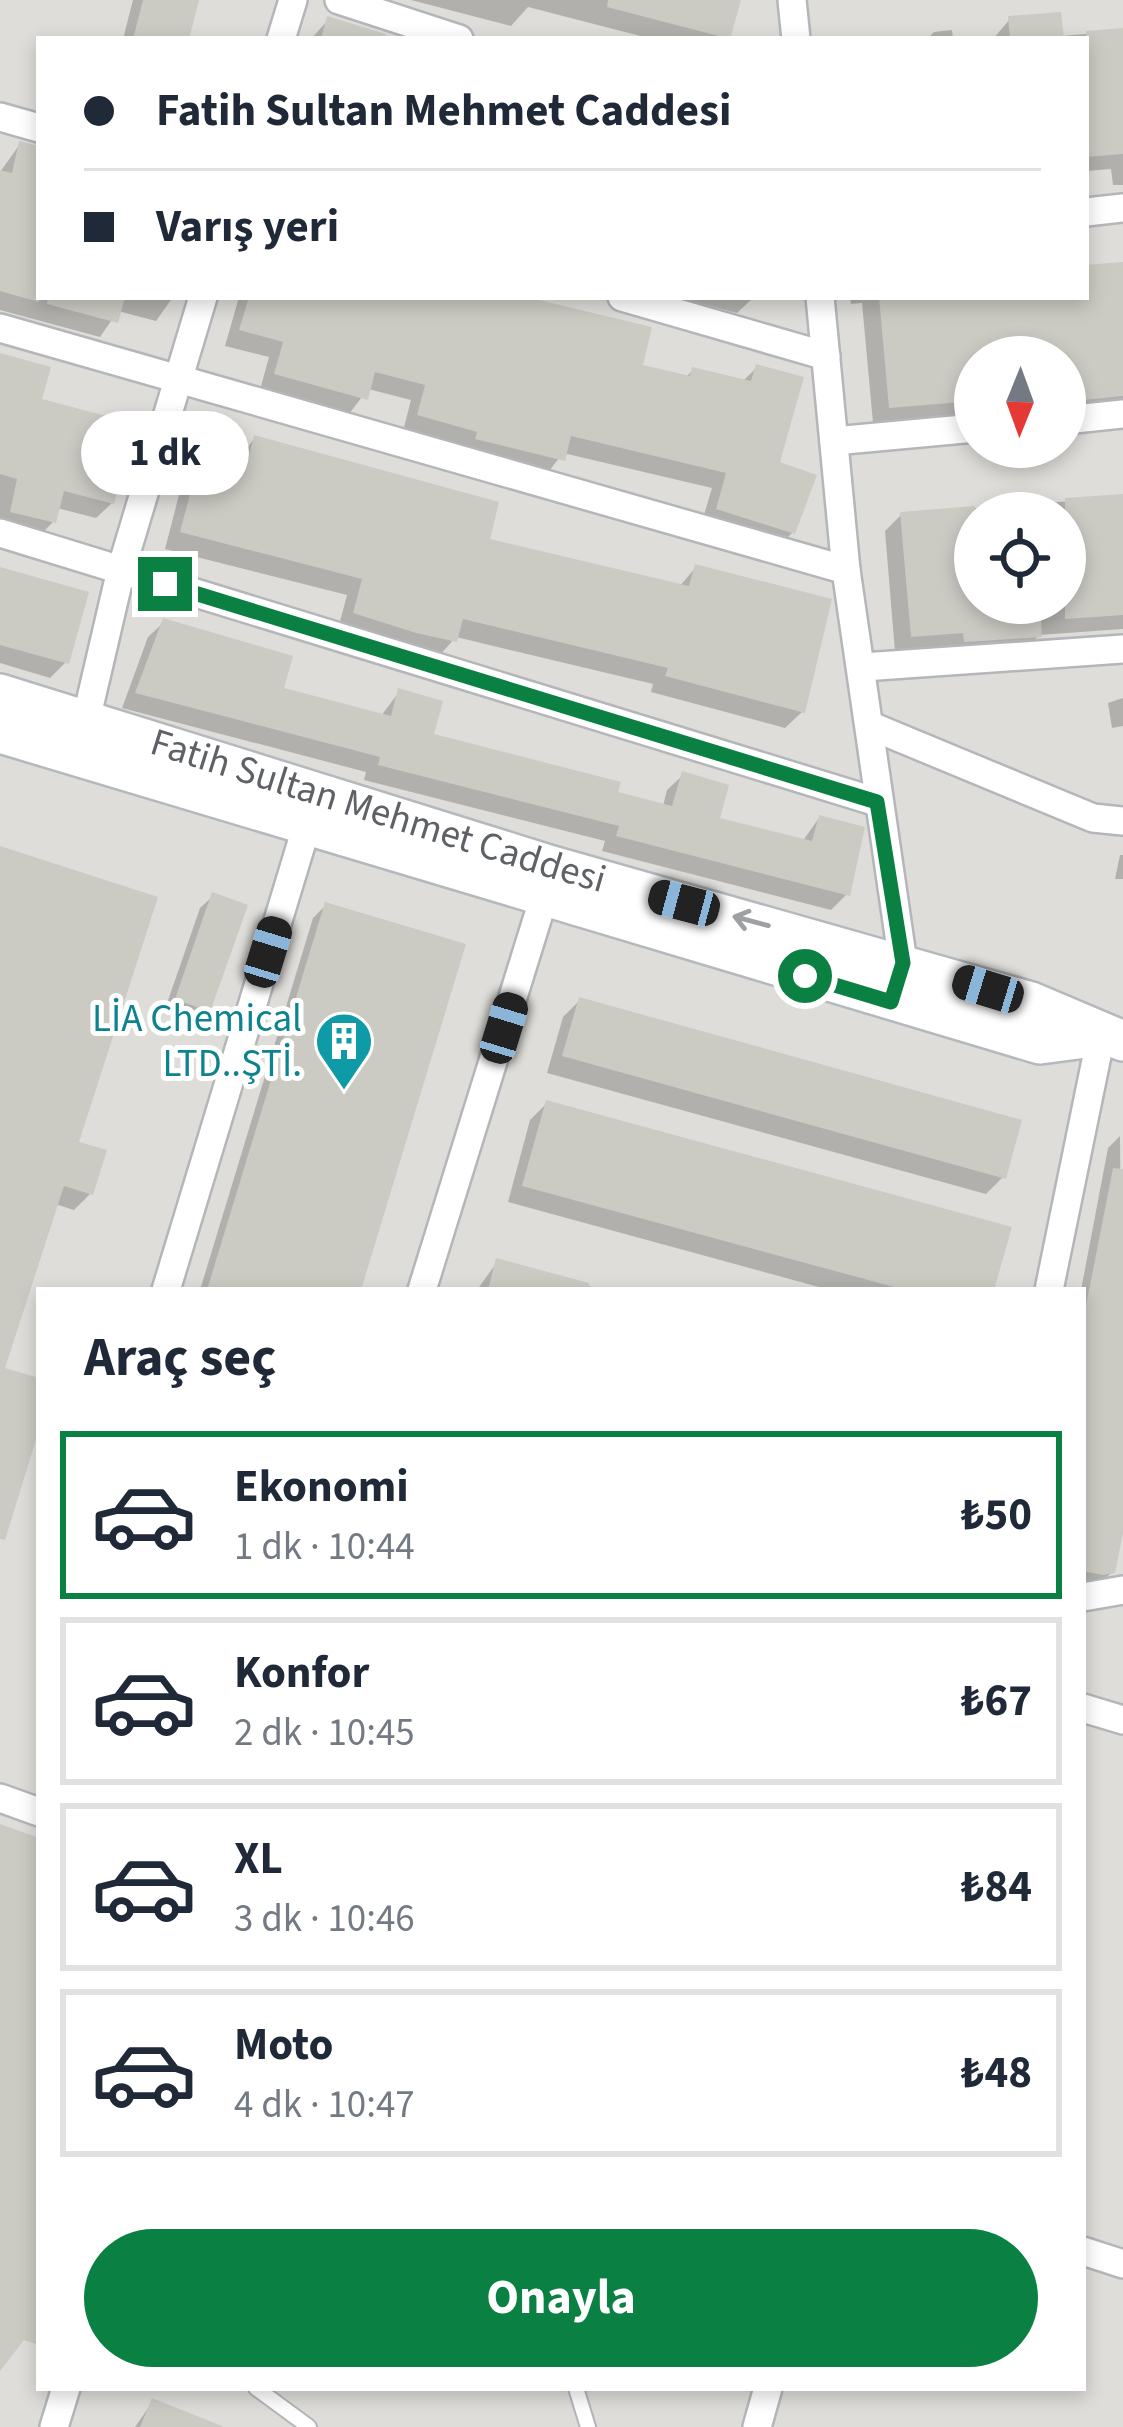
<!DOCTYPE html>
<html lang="tr">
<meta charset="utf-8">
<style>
body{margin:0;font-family:"Source Sans 3",sans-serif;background:#f2f2f3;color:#1f2937;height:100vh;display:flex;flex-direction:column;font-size:45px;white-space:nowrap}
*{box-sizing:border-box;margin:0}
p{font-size:39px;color:#747a83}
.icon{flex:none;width:66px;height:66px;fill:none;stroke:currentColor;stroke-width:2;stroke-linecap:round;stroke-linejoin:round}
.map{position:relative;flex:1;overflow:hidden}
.sheet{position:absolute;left:36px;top:1287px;width:1050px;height:1104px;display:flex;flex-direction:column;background:#fff;border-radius:0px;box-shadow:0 6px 18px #0003}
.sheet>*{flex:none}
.guide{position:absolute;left:36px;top:36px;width:1053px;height:264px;border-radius:0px;box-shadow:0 6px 18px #0003;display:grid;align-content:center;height:264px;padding:0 48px;background:#fff}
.needle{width:78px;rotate:181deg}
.controls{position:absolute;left:954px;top:336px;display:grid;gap:24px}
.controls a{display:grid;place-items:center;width:132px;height:132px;border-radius:50%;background:#fff;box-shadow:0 6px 18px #0003;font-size:60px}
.end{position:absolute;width:54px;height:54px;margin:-27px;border:15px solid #0b8043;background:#fff;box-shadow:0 0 0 6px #fff}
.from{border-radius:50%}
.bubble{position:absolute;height:84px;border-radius:42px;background:#fff;box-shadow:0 6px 18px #0003;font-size:39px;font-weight:700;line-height:84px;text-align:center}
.car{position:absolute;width:36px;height:72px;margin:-36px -18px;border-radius:15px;box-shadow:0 0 9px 3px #0007;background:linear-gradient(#222 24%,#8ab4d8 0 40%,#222 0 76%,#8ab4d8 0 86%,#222 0)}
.guide b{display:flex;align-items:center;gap:42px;height:114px;font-size:45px}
.guide b+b{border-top:3px solid #e0e1e3}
.guide i{width:30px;height:30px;background:#1f2937}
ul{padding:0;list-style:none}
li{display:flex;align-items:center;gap:36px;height:168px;margin:0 24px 18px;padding:0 24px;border:6px solid #e0e1e3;border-radius:0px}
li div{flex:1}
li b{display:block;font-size:45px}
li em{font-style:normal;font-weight:700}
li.current{border-color:#0b8043}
li>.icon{width:108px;height:108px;stroke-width:1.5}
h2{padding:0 48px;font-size:54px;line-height:144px}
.primary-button{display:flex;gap:24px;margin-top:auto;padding:24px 48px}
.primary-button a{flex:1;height:138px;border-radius:72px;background:#0b8043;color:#fff;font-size:48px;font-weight:700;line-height:138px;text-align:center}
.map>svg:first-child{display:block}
.industrial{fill:#deddd9;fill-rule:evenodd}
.shadow{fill:#0003;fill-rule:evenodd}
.building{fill:#cbcac3}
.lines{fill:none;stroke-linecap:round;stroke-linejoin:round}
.service-casing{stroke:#b4b6ba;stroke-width:18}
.minor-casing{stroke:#b4b6ba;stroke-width:32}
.secondary-casing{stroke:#b5b8bd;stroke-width:44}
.service{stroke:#fff;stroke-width:14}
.minor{stroke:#fff;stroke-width:27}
.secondary{stroke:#fff;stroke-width:39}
.oneway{stroke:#9ea0a3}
.route{stroke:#0b8043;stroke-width:15}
.labels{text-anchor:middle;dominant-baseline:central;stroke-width:10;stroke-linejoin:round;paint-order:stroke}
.street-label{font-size:39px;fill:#5e6166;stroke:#fff}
.culture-label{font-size:39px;fill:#0d838f;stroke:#fff;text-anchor:end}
</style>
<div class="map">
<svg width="1123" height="2427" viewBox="0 0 1123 2427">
<rect width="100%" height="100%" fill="#efeee7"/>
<!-- industrial -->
<path class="industrial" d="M0,0h1123v2427h-1123zM39,39h1047v258h-1047zM975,357h90v90h-90zM975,513h90v90h-90zM39,1290h1044v1098h-1044z"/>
<!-- shadow -->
<g class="shadow">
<path d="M133,0h63l-10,39h-63z"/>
<path d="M411,0h327l-12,39h-74l-124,-32 -17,19z"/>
<path d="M1010,19l51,17 62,-5v154h-10l-2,-16 -25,2v-132h-93z"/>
<path d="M328,20l62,19h-79z"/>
<path d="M952,30l1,9h-26l7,-7z"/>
<path d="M20,144l19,4v149h134l-17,24 -38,-10 -18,26 -100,-27v-138z"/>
<path d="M1123,265v152l-58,-2v-58h-90v58l-102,8 -11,-120 -11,1 -1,-7h236v-29z"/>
<path d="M239,297h274l126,70 46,11 8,-8 49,12 15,-15 36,165 -16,16 -76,-23 11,-37 -149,-35 -17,22 -143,-44 8,-31 -43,-11 -19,25 -89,-24 9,-33 -44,-11z"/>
<path d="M676,297h78l-17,16z"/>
<path d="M0,356l112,147 -16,15 -39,-10 -4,14 -15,15 -38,-9z"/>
<path d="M255,438l231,104 193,45 17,-20 106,145 -17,16 -134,-36 2,-8 -197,-47 -18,20 -100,-28 9,-34 -182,-46 21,-81 17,-17 34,9z"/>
<path d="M1123,497v132l-84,6 -16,17h-128l-10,-121 17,-17zM975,513h90v90h-90z"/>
<path d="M0,571l66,91 -16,16 -50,-15z"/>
<path d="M164,622l117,68 100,26 18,-24 31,45 185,57 48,12 4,-16 16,-15 33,45 86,22 17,-24 28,76 -16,16 -229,-59 3,-10 -241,-61 2,-8 -244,-64 26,-71z"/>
<path d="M1123,698v28l-11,2 -4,-25z"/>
<path d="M0,852l90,342 -16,16 -19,-6 -53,166 37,11v39l-39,111z"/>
<path d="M1120,855h3v24h-8z"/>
<path d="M213,896l-5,114 -13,12 -31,-10 36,-104z"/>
<path d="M326,905l32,385h-158l113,-372z"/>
<path d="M580,1000l423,177 -17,17 -439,-121 16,-56z"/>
<path d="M547,1103l444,187h-161l-322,-88 22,-82z"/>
<path d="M1120,1136l3,381 -11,55 -12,12 -17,-2 -2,-292 27,-142z"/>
<path d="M497,1262l106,28h-126z"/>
<path d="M153,2401l63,26h-81z"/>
</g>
<!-- building -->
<g class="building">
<path d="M143,0h56l-10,39h-56z"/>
<path d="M608,0h133l-11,39 -123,-32z"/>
<path d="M1061,12l3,27h-54l-2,-23z"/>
<path d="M327,16l59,18 -1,5h-64z"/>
<path d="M1123,28v126l-37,3v-126z"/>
<path d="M19,141l20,5v156l-39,-11v-121l12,3z"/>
<path d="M1123,262v134l-48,5 -1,-9 -9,1v-36h-90v44l-86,7 -10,-111h207v-32z"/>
<path d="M48,297h77l-7,26 -71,-19z"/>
<path d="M249,297h277l126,30 -9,38 47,11 2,-9 59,14 5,-17 48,13 -24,85 37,13 -22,59 -79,-25 10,-36 -155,-37 -6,25 -90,-22 2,-7 -60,-17 8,-30 -50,-13 -7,28 -94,-26 9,-32 -44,-12z"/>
<path d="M0,353l51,14 -9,32 94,25 -22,80 -50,-13 -8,32 -46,-11 7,-33 -17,-5z"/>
<path d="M254,435l245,67 -9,37 199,47 6,-22 137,35 -27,114 -140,-37 3,-8 -205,-49 -6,23 -41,-9 -63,-20 9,-34 -182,-47 22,-84 46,12z"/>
<path d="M1123,494v121l-58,4v-121z"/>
<path d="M975,506v97h65l2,34 -78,5 -1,-9 -52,4 -11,-125z"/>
<path d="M0,567l89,25 -20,72 -69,-19z"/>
<path d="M163,618l130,38 -9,32 107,28 7,-28 45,13 -9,33 187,48 -3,10 54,14 10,-35 47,14 -9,33 92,23 7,-26 46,12 -15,69 -234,-60 3,-10 -241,-61 2,-8 -245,-64z"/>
<path d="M0,846l158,51 -79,245 28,8 -14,45 -29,-9 -59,182 34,10v52l-34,110 -5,-1z"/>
<path d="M212,892l36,13 -38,107 -35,-13z"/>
<path d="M325,902l141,42 -105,346h-154z"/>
<path d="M579,997l443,123 -16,59 -444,-123z"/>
<path d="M546,1100l466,127 -18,63h-89l-383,-104z"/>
<path d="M1113,1168l10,1v364l-8,40 -12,2 -20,-4v-250z"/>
<path d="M496,1258l93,25 -1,7h-100z"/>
<path d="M0,1824l39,14v507l-15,-5 -24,31z"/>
<path d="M152,2398l70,28v1h-82z"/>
</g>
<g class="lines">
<defs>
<g id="service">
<path d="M256,2388l53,39"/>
<path d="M576,2388l12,39"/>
</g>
<g id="minor">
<path d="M339,0l120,39"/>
<path d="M792,0l4,39"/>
<path d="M281,39l12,-39"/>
<path d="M0,117l39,11"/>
<path d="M1086,212l37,-4"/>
<path d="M622,297l204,59"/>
<path d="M820,297l26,273 57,393"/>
<path d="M0,328l846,242"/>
<path d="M1065,420l58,-6"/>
<path d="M834,441l141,-13"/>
<path d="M0,533l877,269"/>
<path d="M863,667l260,-18"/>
<path d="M86,720l35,-150 82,-273"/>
<path d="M871,726l222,92 30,3"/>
<path d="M166,1290l141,-465"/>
<path d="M422,1290l122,-393"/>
<path d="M1049,1290l52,-254"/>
<path d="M1083,1597l40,-7"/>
<path d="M1083,1708l40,12"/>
<path d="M0,1798l39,14"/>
<path d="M1083,2251l40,13"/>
<path d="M54,2427l12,-39"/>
<path d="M757,2427l11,-39"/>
</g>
<g id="secondary">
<path id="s1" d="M0,694l552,172 479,136 92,39"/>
<path d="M0,733l1040,311 61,-8"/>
</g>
</defs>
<!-- service casing -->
<use href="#service" class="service-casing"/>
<!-- minor casing -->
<use href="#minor" class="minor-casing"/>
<!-- secondary casing -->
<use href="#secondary" class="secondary-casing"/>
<!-- service -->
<use href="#service" class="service"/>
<!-- minor -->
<use href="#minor" class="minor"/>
<!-- secondary -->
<use href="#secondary" class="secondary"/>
</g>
<!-- one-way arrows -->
<defs><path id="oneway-shaft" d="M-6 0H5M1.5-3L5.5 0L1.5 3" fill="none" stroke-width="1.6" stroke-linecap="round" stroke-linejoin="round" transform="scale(3)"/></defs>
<use class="oneway" href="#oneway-shaft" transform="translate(751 921) rotate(-165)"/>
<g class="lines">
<!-- route -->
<path class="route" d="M165,584l712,218 26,161 -12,39 -86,-26"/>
</g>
<!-- icons -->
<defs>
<symbol id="building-pin" viewBox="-11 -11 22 30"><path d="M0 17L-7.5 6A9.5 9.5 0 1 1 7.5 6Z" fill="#0f9aa8" stroke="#fff"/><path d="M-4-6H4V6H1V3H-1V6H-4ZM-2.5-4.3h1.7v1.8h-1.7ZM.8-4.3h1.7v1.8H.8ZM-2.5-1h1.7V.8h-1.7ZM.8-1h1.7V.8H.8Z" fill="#fff"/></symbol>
</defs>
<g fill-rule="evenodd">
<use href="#building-pin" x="311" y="1008" width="66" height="90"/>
</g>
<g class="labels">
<!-- street labels -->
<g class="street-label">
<text stroke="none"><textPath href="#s1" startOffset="396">Fatih Sultan Mehmet Caddesi</textPath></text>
</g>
<!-- culture labels -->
<g class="culture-label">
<text x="302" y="1019">LİA Chemical<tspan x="302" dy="45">LTD..ŞTİ.</tspan></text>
</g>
</g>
</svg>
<div class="controls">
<a><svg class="needle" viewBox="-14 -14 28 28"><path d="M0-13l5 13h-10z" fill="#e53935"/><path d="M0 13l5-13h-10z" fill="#747a83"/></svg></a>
<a><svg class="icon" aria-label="locate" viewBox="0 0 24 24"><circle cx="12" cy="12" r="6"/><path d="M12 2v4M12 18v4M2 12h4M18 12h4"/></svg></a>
</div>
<i class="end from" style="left:805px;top:976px"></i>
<i class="end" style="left:165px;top:584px"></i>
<div class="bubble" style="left:81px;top:411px;width:168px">1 dk</div>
<i class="car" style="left:684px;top:903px;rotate:285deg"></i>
<i class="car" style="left:268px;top:952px;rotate:17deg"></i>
<i class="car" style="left:988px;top:989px;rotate:287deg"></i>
<i class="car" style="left:504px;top:1028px;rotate:17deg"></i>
<div class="guide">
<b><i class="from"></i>Fatih Sultan Mehmet Caddesi</b>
<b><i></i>Varış yeri</b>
</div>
<section class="sheet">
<h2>Araç seç</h2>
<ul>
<li class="current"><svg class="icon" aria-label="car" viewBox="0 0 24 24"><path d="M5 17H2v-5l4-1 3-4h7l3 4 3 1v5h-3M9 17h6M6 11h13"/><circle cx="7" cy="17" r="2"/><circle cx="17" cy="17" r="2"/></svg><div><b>Ekonomi</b><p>1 dk · 10:44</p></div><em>₺50</em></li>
<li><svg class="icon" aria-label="car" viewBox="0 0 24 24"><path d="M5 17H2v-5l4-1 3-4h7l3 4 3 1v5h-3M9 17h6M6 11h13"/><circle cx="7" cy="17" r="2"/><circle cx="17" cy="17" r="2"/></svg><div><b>Konfor</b><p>2 dk · 10:45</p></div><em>₺67</em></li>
<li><svg class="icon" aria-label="car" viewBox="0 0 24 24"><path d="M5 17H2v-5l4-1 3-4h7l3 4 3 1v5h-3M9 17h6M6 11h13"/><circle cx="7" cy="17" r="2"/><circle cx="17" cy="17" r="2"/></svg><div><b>XL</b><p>3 dk · 10:46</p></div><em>₺84</em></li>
<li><svg class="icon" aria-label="car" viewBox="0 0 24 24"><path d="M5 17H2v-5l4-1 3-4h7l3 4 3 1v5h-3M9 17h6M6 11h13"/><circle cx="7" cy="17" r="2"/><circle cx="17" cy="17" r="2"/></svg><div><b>Moto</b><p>4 dk · 10:47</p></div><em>₺48</em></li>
</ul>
<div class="primary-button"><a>Onayla</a></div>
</section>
</div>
